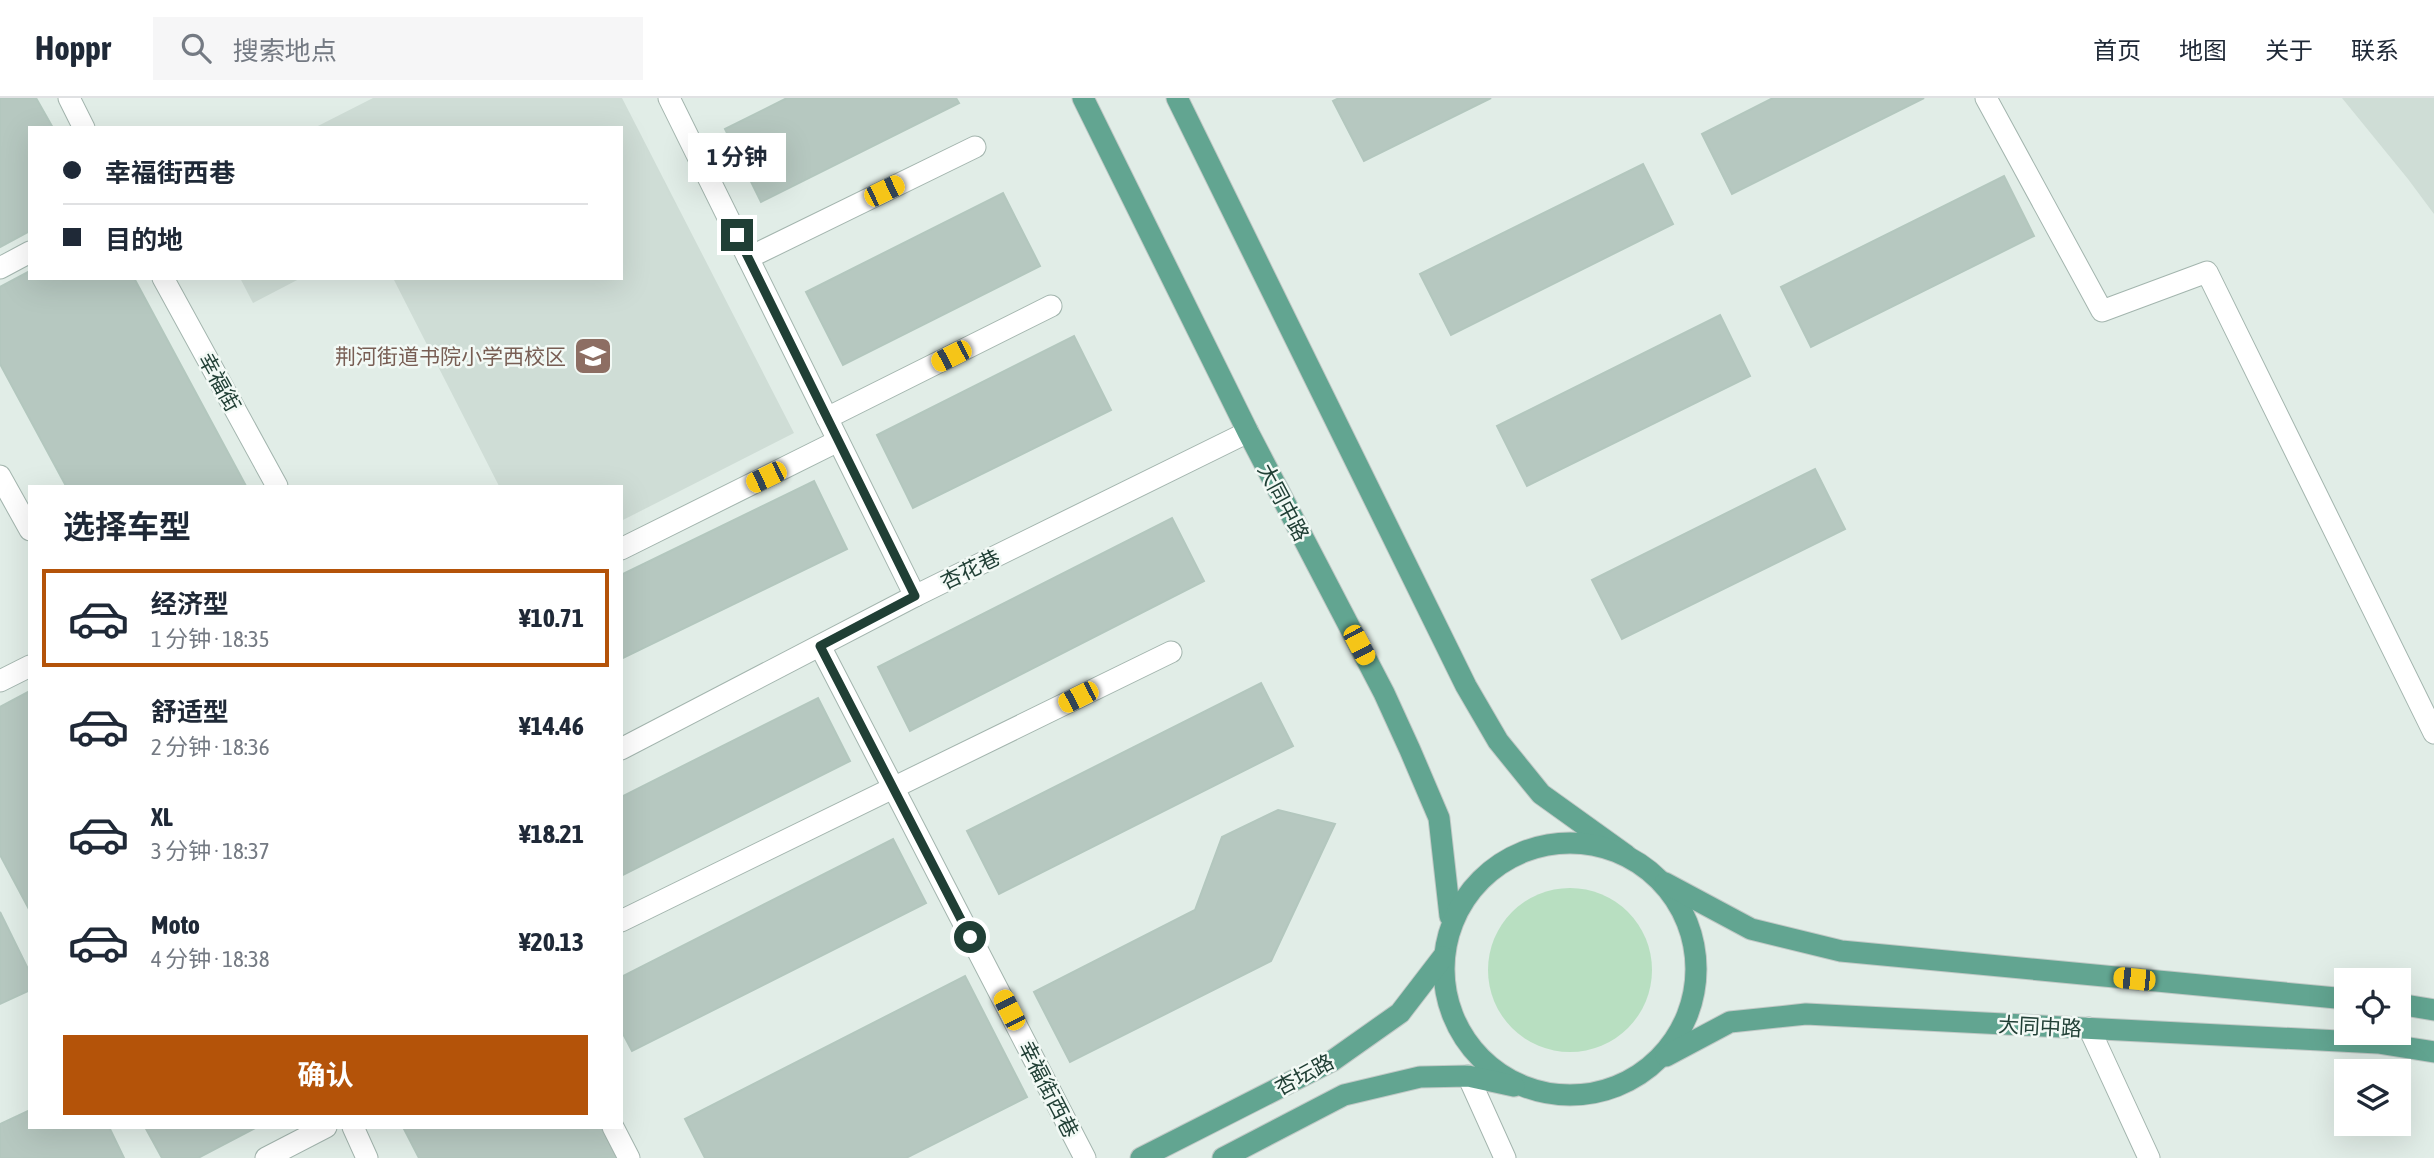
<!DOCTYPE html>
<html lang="zh">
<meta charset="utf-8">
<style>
body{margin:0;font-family:"Asap Condensed","Noto Sans SC",sans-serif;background:#f6f6f7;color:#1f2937;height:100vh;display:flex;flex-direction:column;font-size:26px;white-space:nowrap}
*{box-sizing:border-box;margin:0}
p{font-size:23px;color:#747a83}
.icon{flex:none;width:38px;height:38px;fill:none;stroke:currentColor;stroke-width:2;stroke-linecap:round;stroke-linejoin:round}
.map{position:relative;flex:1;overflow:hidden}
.side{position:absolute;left:28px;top:387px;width:595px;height:644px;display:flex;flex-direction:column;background:#fff;border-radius:0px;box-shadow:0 7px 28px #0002}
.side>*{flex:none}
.guide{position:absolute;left:28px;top:28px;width:595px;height:154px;border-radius:0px;box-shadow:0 7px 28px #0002;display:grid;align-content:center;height:154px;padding:0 35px;background:#fff}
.controls{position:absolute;left:2334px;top:870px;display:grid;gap:14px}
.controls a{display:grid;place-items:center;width:77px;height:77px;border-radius:0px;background:#fff;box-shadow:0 7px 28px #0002;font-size:35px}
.end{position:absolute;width:32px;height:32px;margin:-16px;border:9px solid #203f35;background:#fff;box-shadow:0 0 0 4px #fff}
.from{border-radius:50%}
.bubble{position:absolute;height:49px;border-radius:0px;background:#fff;box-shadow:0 7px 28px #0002;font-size:23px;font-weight:700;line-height:49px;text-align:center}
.car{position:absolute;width:21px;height:42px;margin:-21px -10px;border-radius:9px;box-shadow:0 0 5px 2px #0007;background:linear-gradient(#f5c518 24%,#345 0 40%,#f5c518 0 76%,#345 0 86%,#f5c518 0)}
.guide b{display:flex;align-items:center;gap:24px;height:66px;font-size:26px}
.guide b+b{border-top:2px solid #e0e1e3}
.guide i{width:18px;height:18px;background:#1f2937}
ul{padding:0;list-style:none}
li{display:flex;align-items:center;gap:21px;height:98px;margin:0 14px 10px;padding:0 21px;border:4px solid transparent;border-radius:0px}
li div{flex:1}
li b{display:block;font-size:26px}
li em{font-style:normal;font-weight:700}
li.on{border-color:#b45309}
li>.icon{width:63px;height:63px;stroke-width:1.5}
h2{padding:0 35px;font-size:32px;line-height:84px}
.button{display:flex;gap:14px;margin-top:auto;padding:14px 35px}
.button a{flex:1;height:80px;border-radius:0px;background:#b45309;color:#fff;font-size:28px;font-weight:700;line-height:80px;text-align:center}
header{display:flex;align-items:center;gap:42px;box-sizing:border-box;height:98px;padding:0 35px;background:#fff;border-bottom:2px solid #e0e1e3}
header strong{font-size:33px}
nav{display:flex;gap:38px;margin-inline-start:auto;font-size:24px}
.search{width:490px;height:63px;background:#f6f6f7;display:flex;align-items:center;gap:18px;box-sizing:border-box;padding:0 24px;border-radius:0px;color:#747a83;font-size:26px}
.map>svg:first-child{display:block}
.built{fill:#cfddd6}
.green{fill:#b8dfc1}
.building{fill:#b6c8c0;stroke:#b3c7be;stroke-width:2}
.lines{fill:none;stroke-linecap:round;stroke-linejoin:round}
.minor-casing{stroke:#a3b5ae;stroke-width:23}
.major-casing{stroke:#c1c9c6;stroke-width:23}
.minor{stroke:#fff;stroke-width:21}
.major{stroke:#62a591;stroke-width:21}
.route{stroke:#203f35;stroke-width:9}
.labels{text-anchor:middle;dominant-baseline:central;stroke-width:5;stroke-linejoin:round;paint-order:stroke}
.education-label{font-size:21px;fill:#785e54;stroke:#f2f9f5;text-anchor:end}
.street-label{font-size:21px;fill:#203f35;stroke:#f2f9f5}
</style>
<header>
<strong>Hoppr</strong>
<div class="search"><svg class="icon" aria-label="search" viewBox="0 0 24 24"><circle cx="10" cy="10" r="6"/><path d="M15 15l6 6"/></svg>搜索地点</div>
<nav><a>首页</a><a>地图</a><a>关于</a><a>联系</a></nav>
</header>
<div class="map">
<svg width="2434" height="1060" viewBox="0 0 2434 1060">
<rect width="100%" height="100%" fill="#e1ede7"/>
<!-- built -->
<g class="built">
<path d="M373,0h249l172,335 -173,88v-35h-122l-106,-208h228v-150h-307z"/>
<path d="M2342,0h92v116l-26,-35z"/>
<path d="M240,180h61l-48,25z"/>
</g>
<!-- green -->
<circle class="green" cx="1570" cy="872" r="82"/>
<!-- building -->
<g class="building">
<path d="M0,0h36l17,30h-23v103l-30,16z"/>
<path d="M787,0h169l3,5 -198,99 -36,-73z"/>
<path d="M1339,0h152l-127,63 -31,-60z"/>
<path d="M1773,0h151l-192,96 -30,-60z"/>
<path d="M1643,66l30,60 -222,111 -31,-61z"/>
<path d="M2004,78l30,60 -223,111 -30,-60z"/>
<path d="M1003,95l37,73 -197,99 -37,-73z"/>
<path d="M30,173v7h104l112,208h-180l-66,-122v-77z"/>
<path d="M1720,217l30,61 -223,110 -30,-60z"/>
<path d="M1074,238l37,74 -198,98 -36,-73z"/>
<path d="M1815,371l30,60 -223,110 -30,-59z"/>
<path d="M814,383l33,68 -226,110v-84z"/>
<path d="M1172,420l32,63 -294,150 -32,-64z"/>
<path d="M1261,585l32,63 -294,148 -32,-63z"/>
<path d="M30,593v220l-30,-56v-148z"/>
<path d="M818,600l32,63 -229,115v-79z"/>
<path d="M1278,712l57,14 -64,137 -201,101 -36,-70 161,-82 27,-73z"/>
<path d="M893,741l33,64 -294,148 -11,-21v-53z"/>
<path d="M0,814l30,61v17l-30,14z"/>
<path d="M965,878l62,121 -121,61h-201l-20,-39z"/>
<path d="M30,1012v17h79l15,31h-124v-34z"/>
<path d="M145,1029h112l-59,31h-36z"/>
<path d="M403,1029h200l17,31h-201z"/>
</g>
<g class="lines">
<defs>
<g id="minor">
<path d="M69,0l15,30"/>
<path d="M669,0l246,498"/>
<path d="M1986,0l116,213 105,-39 227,461"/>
<path d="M748,160l227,-111"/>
<path d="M0,170l30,-16"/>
<path d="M163,180l114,208"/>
<path d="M827,320l224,-112"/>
<path d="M0,378l30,54"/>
<path d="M621,451l217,-108"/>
<path d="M820,548l265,512"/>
<path d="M0,583l30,-15"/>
<path d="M621,651l294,-153 333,-164"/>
<path d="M621,823l550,-269"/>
<path d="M2089,930l60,130"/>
<path d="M1468,978l37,82"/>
<path d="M353,1029l14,31"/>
<path d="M613,1029l16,31"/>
<path d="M266,1060l60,-31"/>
</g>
<g id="major">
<path d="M1083,0l165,334 136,261 26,57 29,68 11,98"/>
<path d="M1177,0l289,588 32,55 43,53 85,61"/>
<circle cx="1570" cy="871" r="126"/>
<path d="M1665,785l86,46 90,22 506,48"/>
<path d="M2399,906l35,6"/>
<path d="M1666,958l64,-34 76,-8 572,29 56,9"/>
<path d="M1141,1060l191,-97 68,-48 43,-56"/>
<path d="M1223,1060l121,-63 76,-18 48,-1 46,10"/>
</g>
</defs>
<!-- minor casing -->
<use href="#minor" class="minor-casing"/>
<!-- major casing -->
<use href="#major" class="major-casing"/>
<!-- minor -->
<use href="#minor" class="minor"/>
<!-- major -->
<use href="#major" class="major"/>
</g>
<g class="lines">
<!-- route -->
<path class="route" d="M737,137l178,361 -95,50 150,291"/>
</g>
<!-- icons -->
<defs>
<symbol id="school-square" viewBox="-11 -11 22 22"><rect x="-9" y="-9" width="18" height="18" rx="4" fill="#8d6e63" stroke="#f2f9f5"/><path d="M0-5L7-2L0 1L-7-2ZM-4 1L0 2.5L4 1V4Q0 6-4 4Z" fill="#fff"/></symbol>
</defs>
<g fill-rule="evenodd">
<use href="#school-square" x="571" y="236" width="44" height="44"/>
</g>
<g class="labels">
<!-- education labels -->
<g class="education-label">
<text x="566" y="258">荆河街道书院小学西校区</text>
</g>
<!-- street labels -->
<g class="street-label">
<text transform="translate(220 284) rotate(61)">幸福街</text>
<text transform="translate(1284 404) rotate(62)">大同中路</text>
<text transform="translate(970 471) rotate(-26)">杏花巷</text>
<text transform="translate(2040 928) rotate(3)">大同中路</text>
<text transform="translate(1304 976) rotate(-28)">杏坛路</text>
<text transform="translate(1049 991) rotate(63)">幸福街西巷</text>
</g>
</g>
</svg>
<div class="controls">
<a><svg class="icon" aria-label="locate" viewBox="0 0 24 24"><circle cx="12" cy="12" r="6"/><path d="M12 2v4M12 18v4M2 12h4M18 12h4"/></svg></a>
<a><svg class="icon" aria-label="layers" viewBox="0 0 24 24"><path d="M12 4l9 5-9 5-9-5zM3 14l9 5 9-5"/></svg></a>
</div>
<i class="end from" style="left:970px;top:839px"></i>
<i class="end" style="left:737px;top:137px"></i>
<div class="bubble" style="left:688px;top:35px;width:98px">1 分钟</div>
<i class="car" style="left:884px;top:93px;rotate:64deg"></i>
<i class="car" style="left:951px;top:258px;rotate:243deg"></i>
<i class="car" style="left:766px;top:379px;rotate:244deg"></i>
<i class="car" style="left:1359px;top:547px;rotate:152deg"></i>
<i class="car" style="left:1078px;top:599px;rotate:243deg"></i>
<i class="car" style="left:2134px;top:881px;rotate:276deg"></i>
<i class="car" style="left:1009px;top:912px;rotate:333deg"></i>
<div class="guide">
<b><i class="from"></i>幸福街西巷</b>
<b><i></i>目的地</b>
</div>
<section class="side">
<h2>选择车型</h2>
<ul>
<li class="on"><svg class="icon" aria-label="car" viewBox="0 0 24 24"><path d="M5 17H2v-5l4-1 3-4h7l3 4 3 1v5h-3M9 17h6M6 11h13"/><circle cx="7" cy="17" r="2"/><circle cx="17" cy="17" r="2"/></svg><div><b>经济型</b><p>1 分钟 · 18:35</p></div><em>¥10.71</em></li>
<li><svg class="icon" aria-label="car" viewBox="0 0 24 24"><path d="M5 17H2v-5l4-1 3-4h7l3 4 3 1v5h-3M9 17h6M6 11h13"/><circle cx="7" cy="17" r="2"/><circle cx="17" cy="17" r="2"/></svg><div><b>舒适型</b><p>2 分钟 · 18:36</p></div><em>¥14.46</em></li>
<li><svg class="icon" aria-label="car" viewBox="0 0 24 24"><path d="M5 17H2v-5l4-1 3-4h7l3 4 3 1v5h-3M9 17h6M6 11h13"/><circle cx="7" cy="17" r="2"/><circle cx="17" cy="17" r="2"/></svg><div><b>XL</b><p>3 分钟 · 18:37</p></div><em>¥18.21</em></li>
<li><svg class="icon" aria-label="car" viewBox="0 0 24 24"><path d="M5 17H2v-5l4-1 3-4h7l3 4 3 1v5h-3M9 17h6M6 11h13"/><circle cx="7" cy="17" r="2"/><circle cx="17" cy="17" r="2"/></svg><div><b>Moto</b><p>4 分钟 · 18:38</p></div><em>¥20.13</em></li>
</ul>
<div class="button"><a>确认</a></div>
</section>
</div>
